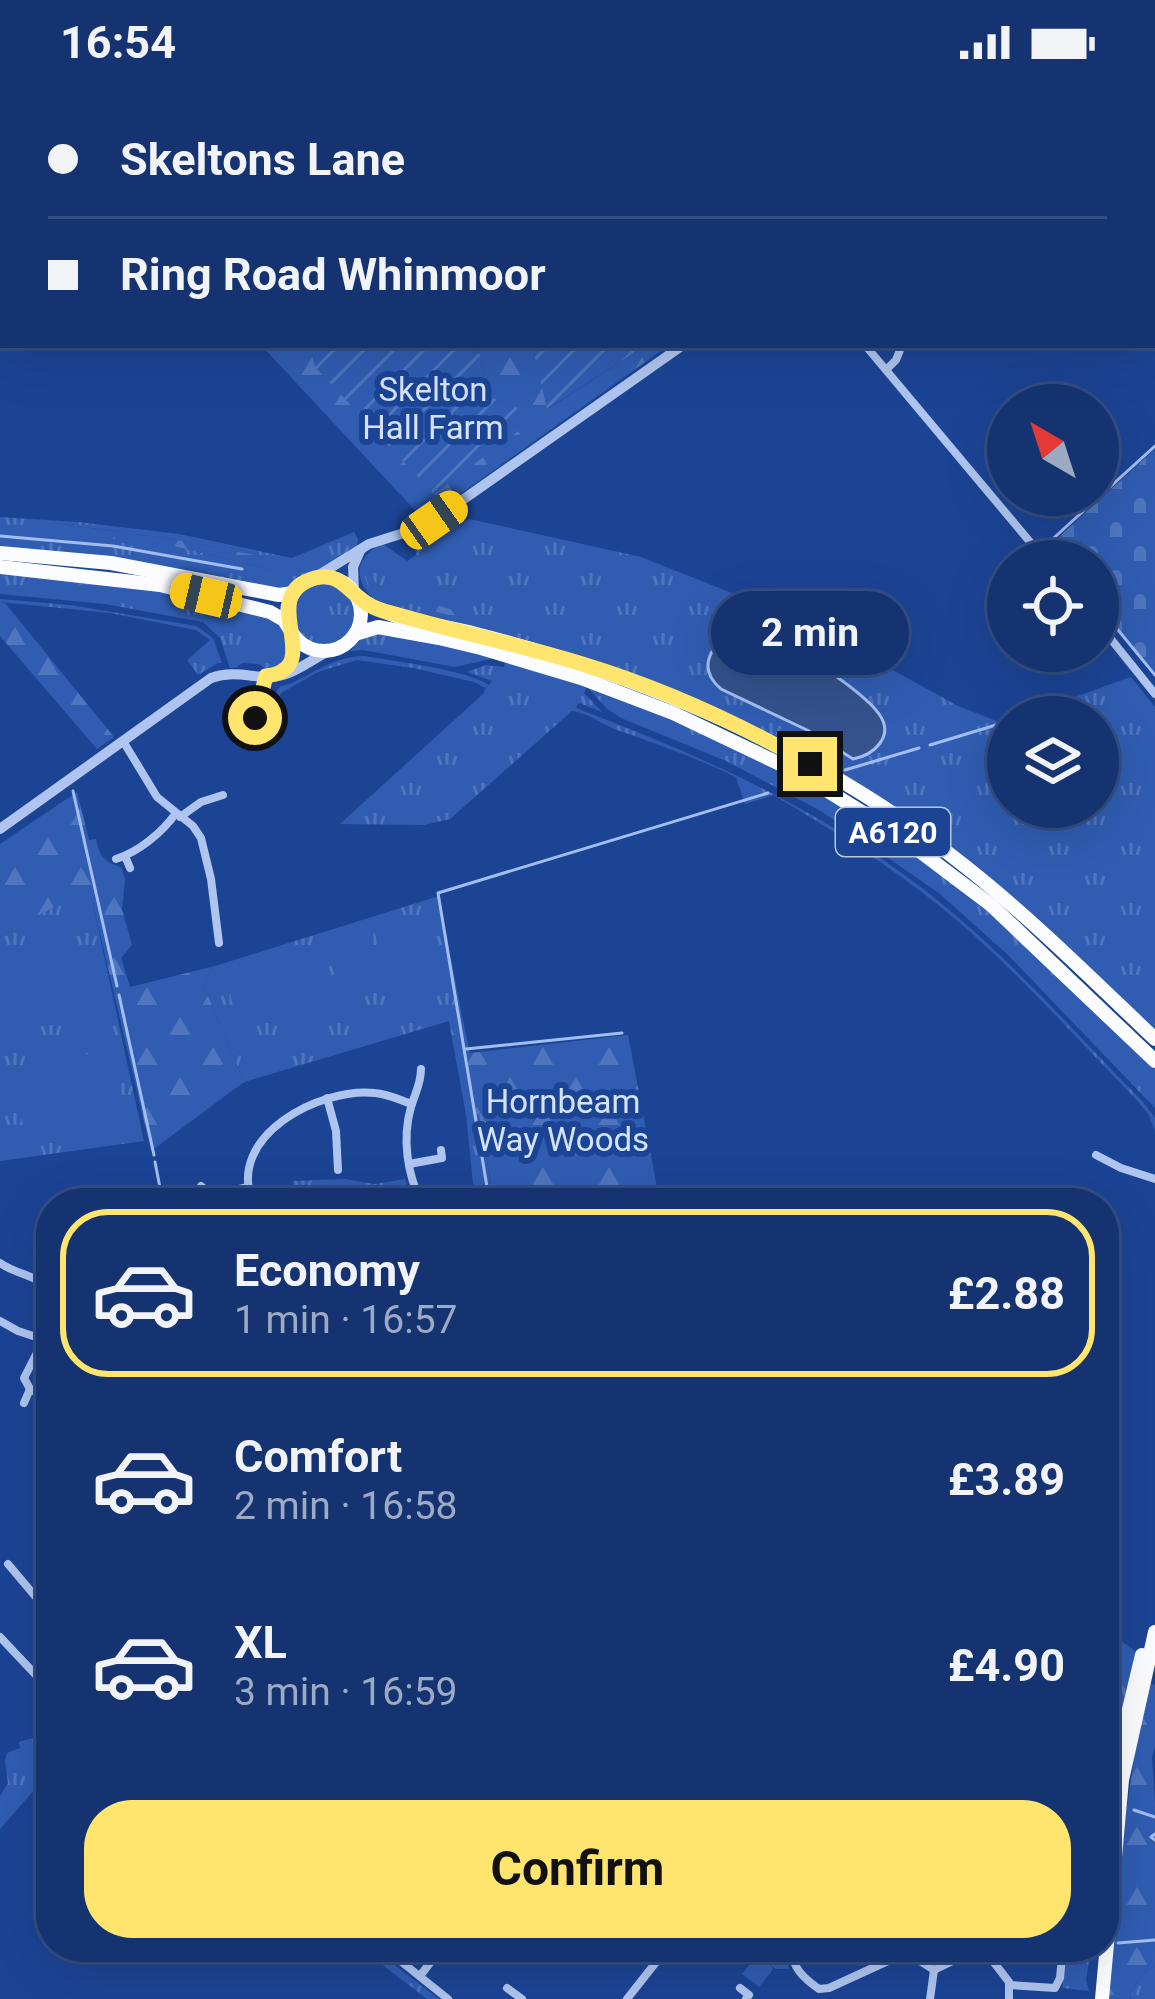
<!DOCTYPE html>
<meta charset="utf-8">
<style>
body{margin:0;font-family:Roboto,sans-serif;background:#1e3b75;color:#f1f3f6;height:100vh;display:flex;flex-direction:column;font-size:45px;white-space:nowrap}
*{box-sizing:border-box;margin:0}
p{font-size:39px;color:#9daac3}
.icon{flex:none;width:66px;height:66px;fill:none;stroke:currentColor;stroke-width:2;stroke-linecap:round;stroke-linejoin:round}
.map{position:relative;flex:1;overflow:hidden}
.details{position:absolute;left:36px;top:1104px;width:1083px;height:774px;display:flex;flex-direction:column;background:#153370;border-radius:48px;box-shadow:0 12px 48px #0002,0 0 0 3px #344e83}
.details>*{flex:none}
.hud{position:absolute;left:0px;top:0px;width:1155px;height:264px;box-shadow:0 12px 48px #0002,0 0 0 3px #344e83;display:grid;align-content:center;height:264px;padding:0 48px;background:#153370}
.needle{width:78px;rotate:321deg}
.fabs{position:absolute;left:987px;top:300px;display:grid;gap:24px}
.fabs a{display:grid;place-items:center;width:132px;height:132px;border-radius:50%;background:#153370;box-shadow:0 12px 48px #0002,0 0 0 3px #344e83;font-size:60px}
.end{position:absolute;width:54px;height:54px;margin:-27px;border:15px solid #ffe46d;background:#111;box-shadow:0 0 0 6px #111}
.from{border-radius:50%}
.bubble{position:absolute;height:84px;border-radius:42px;background:#153370;box-shadow:0 12px 48px #0002,0 0 0 3px #344e83;font-size:39px;font-weight:700;line-height:84px;text-align:center}
.car{position:absolute;width:36px;height:72px;margin:-36px -18px;border-radius:15px;box-shadow:0 0 9px 3px #0007;background:linear-gradient(#f5c518 24%,#345 0 40%,#f5c518 0 76%,#345 0 86%,#f5c518 0)}
.hud b{display:flex;align-items:center;gap:42px;height:114px;font-size:45px}
.hud b+b{border-top:3px solid #344e83}
.hud i{width:30px;height:30px;background:#f1f3f6}
ul{padding:21px 0 0;list-style:none}
li{display:flex;align-items:center;gap:36px;height:168px;margin:0 24px 18px;padding:0 24px;border:6px solid transparent;border-radius:48px}
li div{flex:1}
li b{display:block;font-size:45px}
li em{font-style:normal;font-weight:700}
li.on{border-color:#ffe46d}
li>.icon{width:108px;height:108px;stroke-width:1.5}
.primary-button{display:flex;gap:24px;margin-top:auto;padding:24px 48px}
.primary-button a{flex:1;height:138px;border-radius:48px;background:#ffe46d;color:#111;font-size:48px;font-weight:700;line-height:138px;text-align:center}
.status{display:flex;justify-content:space-between;align-items:center;height:84px;padding:0 60px;background:#153370;direction:ltr}
.status svg{height:33px;fill:currentColor}
.map>svg:first-child{display:block}
.grass{fill:url(#grass-tufts);fill-rule:evenodd}
.forest{fill:url(#forest-firs)}
.cemetery{fill:url(#cemetery-stones)}
.garden{fill:url(#garden-furrows)}
.pitch{fill:#305db2}
.water{fill:#35528d;stroke:#a2bef1;stroke-width:3}
.lines{fill:none;stroke-linecap:round;stroke-linejoin:round}
.stream{stroke:#a2bef1;stroke-width:3}
.minor{stroke:#afc5ef;stroke-width:8}
.tertiary{stroke:#afc5ef;stroke-width:10}
.trunk{stroke:#fbfcff;stroke-width:14}
.route{stroke:#ffe46d;stroke-width:15}
.labels{text-anchor:middle;dominant-baseline:central;stroke-width:12;stroke-linejoin:round;paint-order:stroke}
.shield{fill:#1c4495;stroke:#bbc7df;stroke-width:3}
.shield-label{font-size:30px;font-weight:bold;fill:#fff}
.park-label{font-size:33px;fill:#d5e2fb;stroke:#1c4495}
</style>
<div class="status"><b>16:54</b><svg viewBox="0 0 49 12"><path d="M0 12V9h3v3zM5 12V6h3v6zM10 12V3h3v9zM15 12V0h3v12zM26 1h20v11H26zM47 4h2v5h-2z"/></svg></div>
<div class="map">
<svg width="1155" height="1915" viewBox="0 0 1155 1915">
<defs>
<pattern id="grass-tufts" width="24" height="20" patternUnits="userSpaceOnUse" patternTransform="scale(3)"><rect width="24" height="20" fill="#305db2"/><path d="M3 7l-1-3M5 7V3M7 7l1-3M15 17l-1-3M17 17v-4M19 17l1-3" fill="none" stroke="#4f75be"/></pattern>
<pattern id="forest-firs" width="22" height="20" patternUnits="userSpaceOnUse" patternTransform="scale(3)"><rect width="22" height="20" fill="#305db2"/><path d="M5 1l3.5 6h-7zM16 11l3.5 6h-7z" fill="#4f75be"/></pattern>
<pattern id="cemetery-stones" width="16" height="16" patternUnits="userSpaceOnUse" patternTransform="scale(3)"><rect width="16" height="16" fill="#305db2"/><path d="M2 7V4a2 2 0 0 1 4 0v3zM10 15v-3a2 2 0 0 1 4 0v3z" fill="#4f75be"/></pattern>
<pattern id="garden-furrows" width="10" height="10" patternUnits="userSpaceOnUse" patternTransform="scale(3)"><rect width="10" height="10" fill="#305db2"/><path d="M-1 1l2-2M0 10L10 0M9 11l2-2" fill="none" stroke="#4f75be"/></pattern>
</defs>
<rect width="100%" height="100%" fill="#1c4495"/>
<!-- grass -->
<g class="grass">
<path d="M460,430l5,7 4,-2 172,38 126,50 62,28 129,71 41,16 9,-2v87h90v-90h-80l113,-40 24,30v322l-261,-219 -296,-145 -11,22 50,17 118,51 104,59 114,82 182,171v41l-147,-153 -68,-61 -119,-83 -95,-50 -105,-43 -14,-9 -20,-22 -3,6 18,19 -23,-9 -3,5c136,52 257,106 371,200 70,58 132,129 196,194l12,16v13l-6,-16 -15,-18c-63,-64 -123,-133 -192,-189 -53,-43 -111,-79 -169,-113l-28,9 -9,-27c-39,-19 -79,-33 -119,-47 -16,-6 -28,-17 -45,-19l-122,108 -26,6 -84,-1 143,-130 3,-6 -12,-6 -61,-14 -56,-8 -39,12 -37,21 -11,26 -5,1c4,-9 6,-20 11,-28 4,-8 8,-6 16,-9 25,-12 43,-26 72,-27 33,6 100,13 125,29l3,-4 -25,-9 19,-7 18,2 9,-29 -136,-37c-25,-19 -23,-45 6,-57l24,17 9,-6 -2,-20c12,-5 25,-2 31,-18l8,2z"/>
<path d="M0,433l78,5 101,12 113,24 62,-26 4,7 -1,7c-16,12 -31,20 -48,29 -11,6 -17,12 -29,15l-280,-42zM54,439l118,16 108,21 -6,10 -105,-25z"/>
<path d="M0,488l149,16 118,29c17,8 24,18 25,36 -8,10 -11,16 -25,17l-8,-6 -17,-1 -5,4 -7,1 -10,-30 -17,-16 -98,-18 -105,-10z"/>
<circle cx="324" cy="530" r="32"/>
<path d="M0,515l70,6 126,21 17,12 9,25h-4l-20,12 -11,-15 23,-20 -14,-10 -86,-17 -110,-11z"/>
<path d="M386,548l110,26 -41,9 -92,-17 -13,1 13,-14z"/>
<path d="M89,802l55,255 -144,20v-224z"/>
<path d="M439,812l24,125h-14l-205,61 -40,-96 3,-10 8,-10z"/>
<path d="M479,1029l15,90h-20l-2,-8 2,-2 -8,-78z"/>
<path d="M345,1095l30,5 30,-5 5,13 -32,5 1,6h-100l15,-6 -1,-16z"/>
<path d="M1104,1545l34,24 -34,145z"/>
<path d="M39,1606l12,11v70l-51,58v-33l8,-13 -3,-21 2,-9 13,-5 -1,-6 31,-9v-17l-15,-23z"/>
<path d="M359,1863h12l68,52h-12z"/>
<path d="M753,1863h32l4,22h-13l-6,-4 3,4 -14,18 -17,-13 17,-21z"/>
<path d="M1068,1863h23l-5,33 3,11 -27,-3z"/>
<path d="M1155,1882v33h-25c5,-16 10,-26 25,-33z"/>
</g>
<!-- forest -->
<g class="forest">
<path d="M261,261h52l-1,9 203,52 -20,-7 -10,-19 -5,-26 -24,-9h76l16,64 98,-64h23l-245,175z"/>
<path d="M53,439l119,16 109,21 -7,10 -105,-25 -117,-13z"/>
<path d="M368,478l7,20 9,7 82,25v6l-87,-25c-13,-8 -16,-20 -11,-33z"/>
<path d="M0,518l5,1 109,134 -17,12 -97,-113z"/>
<path d="M77,708l12,48 7,-1c3,17 8,23 25,28l4,12 -3,30 10,36 -11,13 9,29 85,-21 -8,10 -3,10 40,96 -93,69 -62,-264 -89,50v-93z"/>
<path d="M449,937h14l7,32 158,-18 32,168h-57l-111,-14 -13,-75 -13,1z"/>
<path d="M1148,1598l7,3v61l-3,11 3,46v163c-15,7 -20,17 -25,33h-22c9,-107 18,-212 40,-317z"/>
</g>
<!-- cemetery -->
<path class="cemetery" d="M1155,365v224l-57,-68v-44h-37l-12,-15z"/>
<!-- garden -->
<g class="garden">
<path d="M313,261h143l24,9 5,26 10,19 20,7 9,10 -3,13 -87,65 -119,-127 -3,-13z"/>
<path d="M532,261h114l-99,64z"/>
</g>
<!-- pitch -->
<g class="pitch">
<path d="M415,835l17,56 -41,12 -17,-56z"/>
<path d="M368,848l16,57 -41,12 -16,-57z"/>
<path d="M310,865l16,56 -86,24 -16,-57z"/>
<path d="M96,867l10,66 -99,14 -7,-66z"/>
<path d="M113,965l14,72 -101,20 -14,-72z"/>
</g>
<!-- water -->
<path class="water" d="M737,546c2,0 16,0 18,0 27,7 108,61 124,84 16,22 -5,41 -26,45l-44,-28 -88,-42c-26,-22 -9,-46 16,-59z"/>
<g class="lines">
<!-- stream -->
<g class="stream">
<path d="M1152,116l3,2"/>
<path d="M0,452l113,10 129,23"/>
<path d="M1059,477l-13,-16 109,-99"/>
<path d="M1100,524l55,67"/>
<path d="M930,661l66,-20"/>
<path d="M845,686l74,-22"/>
<path d="M73,707l44,195"/>
<path d="M119,911l35,160"/>
<path d="M466,965l156,-16"/>
<path d="M155,1078l8,41"/>
<path d="M594,1119l-107,-16 -49,-294 330,-100"/>
<path d="M1104,1609v16"/>
<path d="M1134,1726l21,7"/>
<path d="M1155,1750l-4,3 4,3"/>
<path d="M1118,1859l37,-3"/>
</g>
<!-- minor -->
<g class="minor">
<path d="M865,261l181,216"/>
<path d="M886,286l10,-10 6,-15"/>
<path d="M1098,539l57,71"/>
<path d="M255,634l11,-41"/>
<path d="M123,657l34,56 36,29 8,12 10,41 8,64"/>
<path d="M180,733l21,-15 22,-7"/>
<path d="M125,772l5,12"/>
<path d="M116,775c22,-7 46,-26 60,-46"/>
<path d="M421,985c0,15 -6,24 -10,38 -9,31 -4,68 11,96"/>
<path d="M327,1014l9,33 2,39"/>
<path d="M1096,1071l25,13 34,11"/>
<path d="M409,1080l33,-6 -1,-8"/>
<path d="M201,1102l11,9 36,-8"/>
<path d="M92,1111l1,8"/>
<path d="M253,1119c-28,-67 67,-116 122,-110 13,1 25,7 37,11"/>
<path d="M0,1179c16,11 34,12 51,25"/>
<path d="M0,1237l18,10 33,11"/>
<path d="M30,1305l-6,-11 19,-37"/>
<path d="M24,1319l6,-14 21,11"/>
<path d="M8,1480l43,51"/>
<path d="M0,1553l51,54"/>
<path d="M1104,1761l4,-2 4,-12"/>
<path d="M383,1863l65,52"/>
<path d="M790,1863c3,21 12,30 29,42l10,-1 72,-33 11,1 22,14"/>
<path d="M982,1863l27,35v17"/>
<path d="M934,1886l48,-23"/>
<path d="M420,1892l22,-29"/>
<path d="M1010,1901l45,3 5,-10 3,-31"/>
<path d="M507,1904l15,11"/>
<path d="M740,1904l9,7 -3,4"/>
<path d="M627,1915l41,-52"/>
<path d="M930,1915l4,-29"/>
</g>
<!-- tertiary -->
<g class="tertiary">
<path d="M645,0l2,3"/>
<path d="M314,494l55,-34 38,-12 27,-12 249,-175"/>
<path d="M354,509l-1,-26 7,-16"/>
<path d="M281,588c12,-11 16,-21 12,-37"/>
<path d="M0,745l211,-151c28,-10 48,4 72,-3 16,-4 31,-17 46,-24"/>
</g>
<!-- trunk -->
<g class="trunk">
<path d="M0,469l111,10 168,32 14,-2"/>
<path d="M0,483l160,18 110,27 14,8 5,8"/>
<circle cx="324" cy="530" r="37"/>
<path d="M356,511c31,27 81,28 120,39 71,18 140,40 207,68 101,42 198,97 283,165 67,53 127,113 189,172"/>
<path d="M355,550l23,-7 61,11 42,10 100,30 92,35 126,60 98,61 94,71 164,156"/>
<path d="M1104,1730l38,-159"/>
<path d="M1102,1915l20,-219 33,-148"/>
</g>
</g>
<g class="lines">
<!-- route -->
<path class="route" d="M255,634l11,-42c63,-8 -13,-81 49,-98 22,-6 31,10 47,22 9,8 21,11 33,14 62,18 125,31 187,50 79,24 156,59 228,100"/>
</g>
<g class="labels">
<!-- shield labels -->
<rect class="shield" x="836" y="724" width="114" height="48" rx="9"/>
<g class="shield-label">
<text x="893" y="748">A6120</text>
</g>
<!-- park labels -->
<g class="park-label">
<text x="433" y="305">Skelton<tspan x="433" dy="38">Hall Farm</tspan></text>
<text x="563" y="1017">Hornbeam<tspan x="563" dy="38">Way Woods</tspan></text>
</g>
</g>
</svg>
<div class="fabs">
<a><svg class="needle" viewBox="-14 -14 28 28"><path d="M0-13l5 13h-10z" fill="#e53935"/><path d="M0 13l5-13h-10z" fill="#9daac3"/></svg></a>
<a><svg class="icon" aria-label="locate" viewBox="0 0 24 24"><circle cx="12" cy="12" r="6"/><path d="M12 2v4M12 18v4M2 12h4M18 12h4"/></svg></a>
<a><svg class="icon" aria-label="layers" viewBox="0 0 24 24"><path d="M12 4l9 5-9 5-9-5zM3 14l9 5 9-5"/></svg></a>
</div>
<i class="end from" style="left:255px;top:634px"></i>
<i class="end" style="left:810px;top:680px"></i>
<div class="bubble" style="left:711px;top:507px;width:198px">2 min</div>
<i class="car" style="left:434px;top:436px;rotate:55deg"></i>
<i class="car" style="left:206px;top:512px;rotate:283deg"></i>
<div class="hud">
<b><i class="from"></i>Skeltons Lane</b>
<b><i></i>Ring Road Whinmoor</b>
</div>
<section class="details">
<ul>
<li class="on"><svg class="icon" aria-label="car" viewBox="0 0 24 24"><path d="M5 17H2v-5l4-1 3-4h7l3 4 3 1v5h-3M9 17h6M6 11h13"/><circle cx="7" cy="17" r="2"/><circle cx="17" cy="17" r="2"/></svg><div><b>Economy</b><p>1 min · 16:57</p></div><em>£2.88</em></li>
<li><svg class="icon" aria-label="car" viewBox="0 0 24 24"><path d="M5 17H2v-5l4-1 3-4h7l3 4 3 1v5h-3M9 17h6M6 11h13"/><circle cx="7" cy="17" r="2"/><circle cx="17" cy="17" r="2"/></svg><div><b>Comfort</b><p>2 min · 16:58</p></div><em>£3.89</em></li>
<li><svg class="icon" aria-label="car" viewBox="0 0 24 24"><path d="M5 17H2v-5l4-1 3-4h7l3 4 3 1v5h-3M9 17h6M6 11h13"/><circle cx="7" cy="17" r="2"/><circle cx="17" cy="17" r="2"/></svg><div><b>XL</b><p>3 min · 16:59</p></div><em>£4.90</em></li>
</ul>
<div class="primary-button"><a>Confirm</a></div>
</section>
</div>
